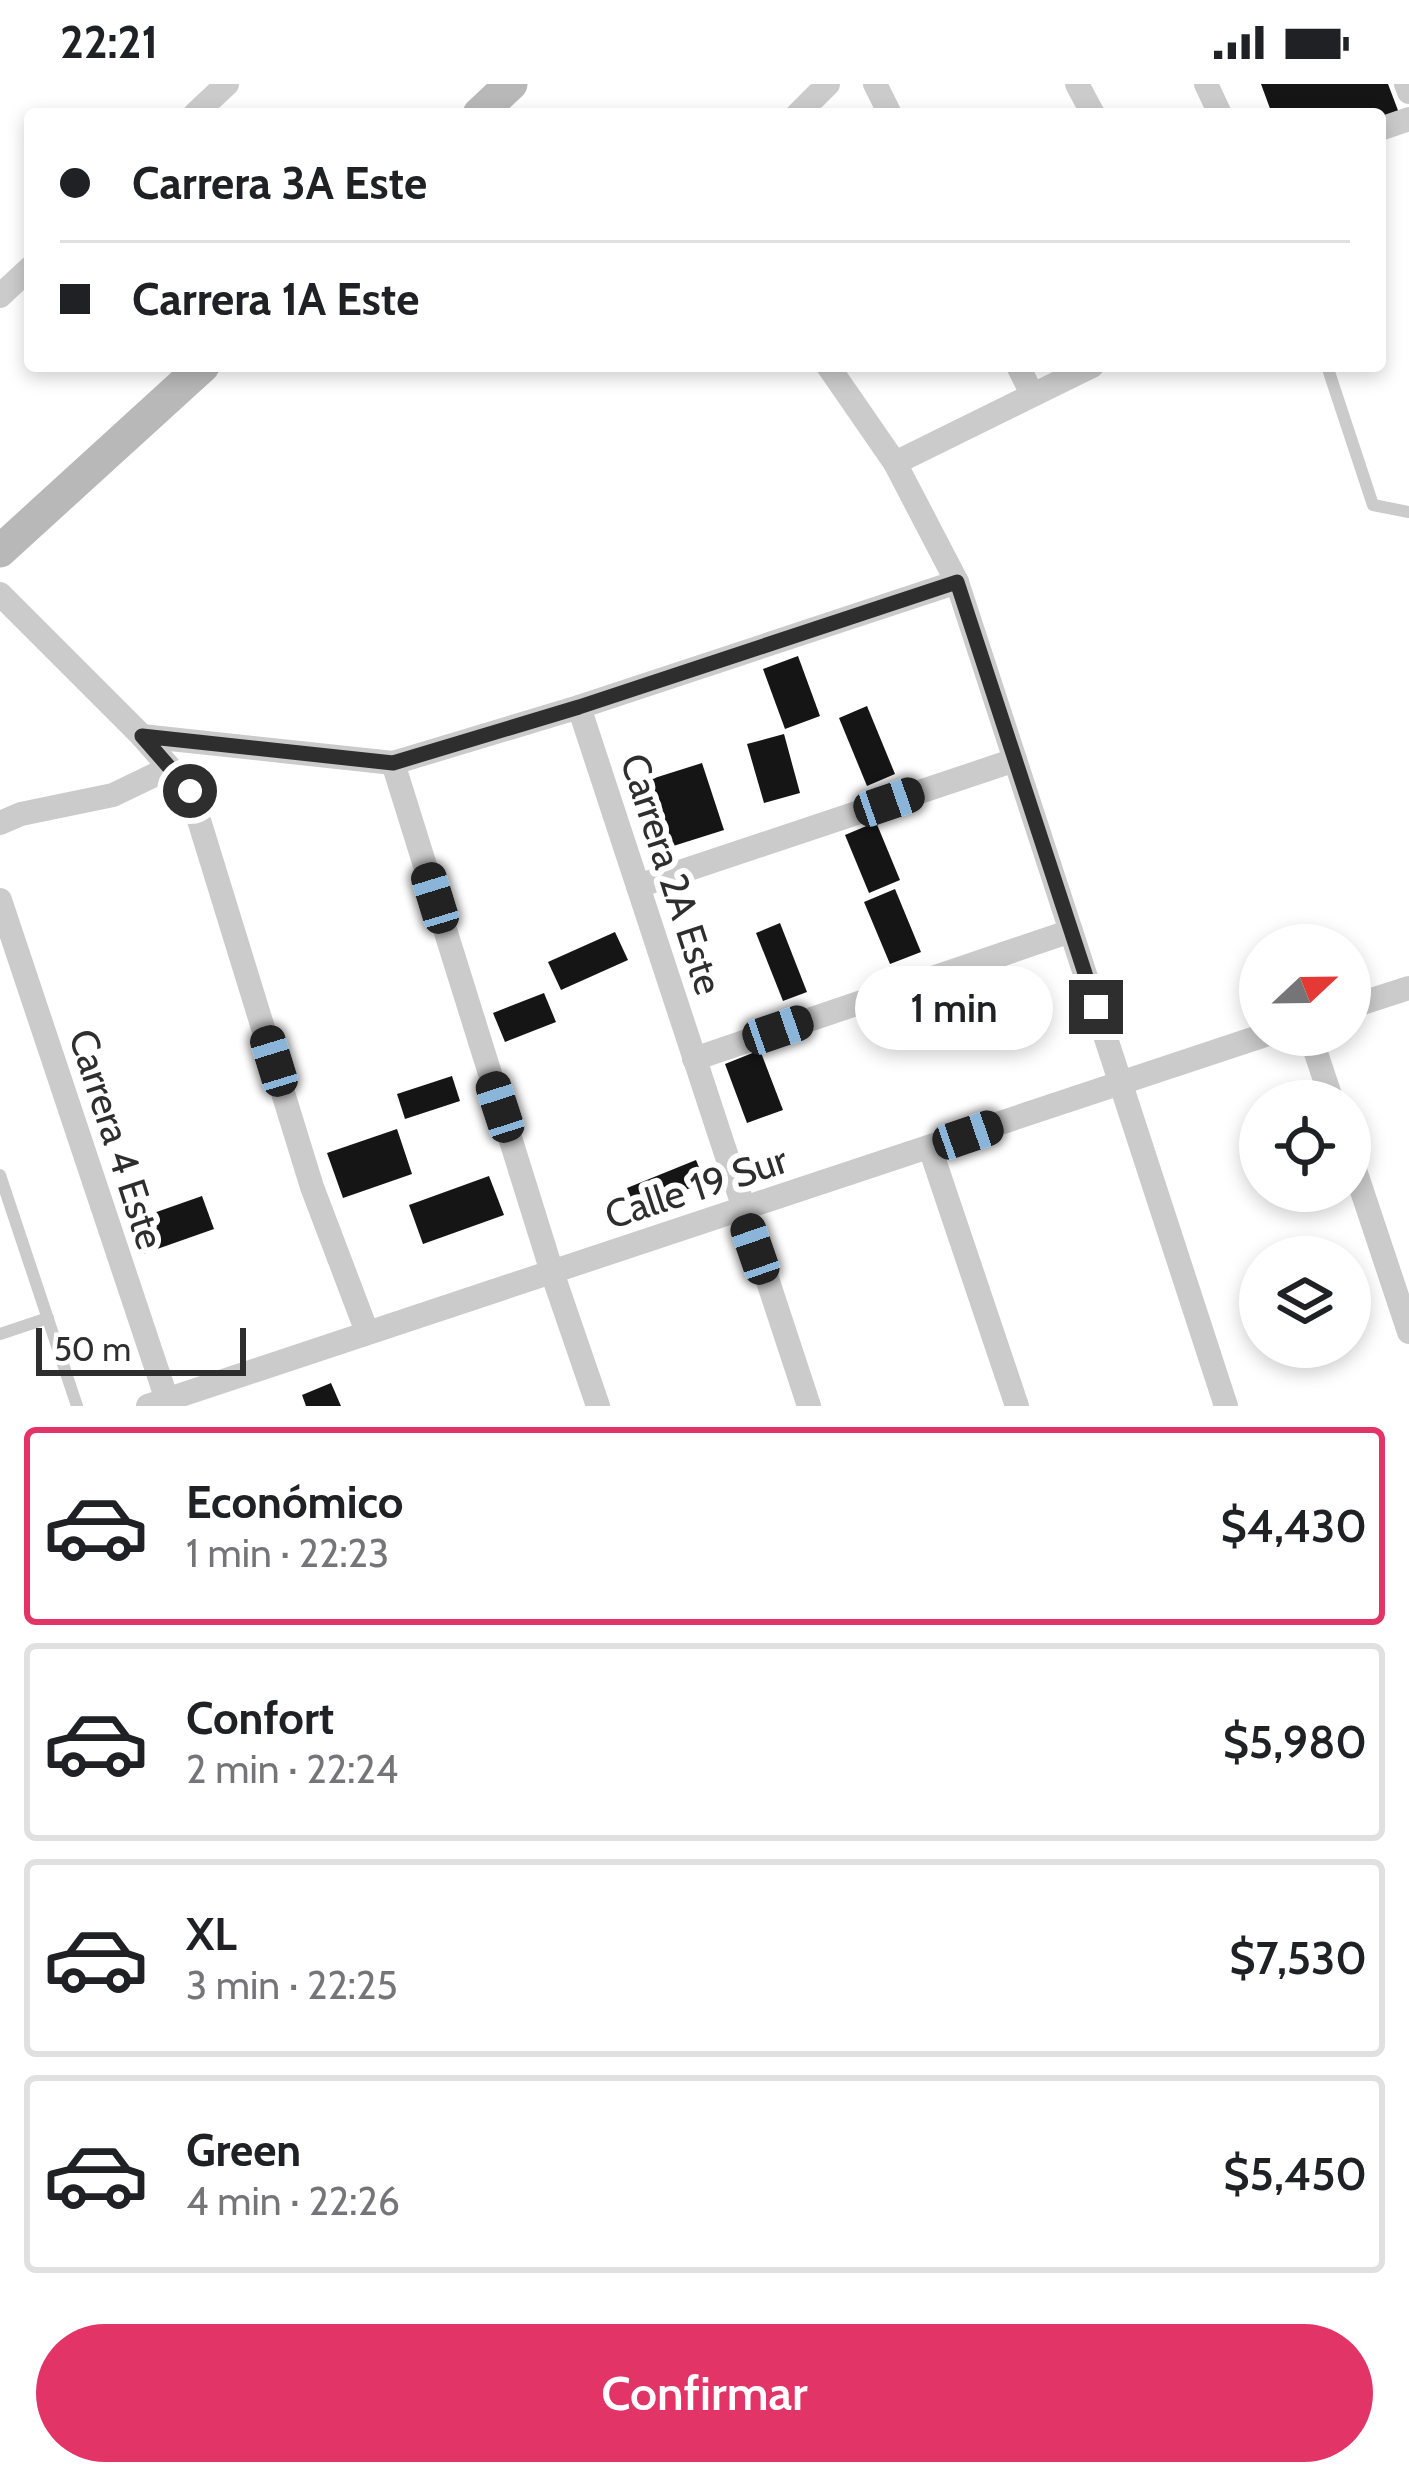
<!DOCTYPE html>
<html lang="es">
<meta charset="utf-8">
<style>
body{margin:0;font-family:Cabin,sans-serif;background:#f6f6f6;color:#202124;height:100vh;display:flex;flex-direction:column;font-size:45px;white-space:nowrap}
*{box-sizing:border-box;margin:0}
p{font-size:39px;color:#757577}
.icon{flex:none;width:66px;height:66px;fill:none;stroke:currentColor;stroke-width:2;stroke-linecap:round;stroke-linejoin:round}
.map{position:relative;height:1322px;overflow:hidden}
.panel{display:flex;flex-direction:column;background:#fff;flex:1}
.panel>*{flex:none}
.banner{position:absolute;left:24px;top:24px;width:1362px;height:264px;border-radius:12px;box-shadow:0 6px 18px #0003;display:grid;align-content:center;height:264px;padding:0 36px;background:#fff}
.needle{width:78px;rotate:68deg}
.tools{position:absolute;left:1239px;top:840px;display:grid;gap:24px}
.tools a{display:grid;place-items:center;width:132px;height:132px;border-radius:50%;background:#fff;box-shadow:0 6px 18px #0003;font-size:60px}
.scale{position:absolute;left:36px;bottom:30px;width:210px;box-sizing:border-box;padding-left:12px;border:6px solid #2e2e2e;border-top:0;font-size:33px;line-height:42px;white-space:nowrap;color:#2e2e2e;-webkit-text-stroke:9px #fff;paint-order:stroke}
.end{position:absolute;width:54px;height:54px;margin:-27px;border:15px solid #2e2e2e;background:#fff;box-shadow:0 0 0 6px #fff}
.from{border-radius:50%}
.bubble{position:absolute;height:84px;border-radius:42px;background:#fff;box-shadow:0 6px 18px #0003;font-size:39px;font-weight:600;line-height:84px;text-align:center}
.car{position:absolute;width:36px;height:72px;margin:-36px -18px;border-radius:15px;box-shadow:0 0 9px 3px #0007;background:linear-gradient(#222 24%,#8ab4d8 0 40%,#222 0 76%,#8ab4d8 0 86%,#222 0)}
.banner b{display:flex;align-items:center;gap:42px;height:114px;font-size:45px}
.banner b+b{border-top:3px solid #e0e0e0}
.banner i{width:30px;height:30px;background:#202124}
ul{padding:21px 0 0;list-style:none}
li{display:flex;align-items:center;gap:36px;height:198px;margin:0 24px 18px;padding:0 12px;border:6px solid #e0e0e0;border-radius:12px}
li div{flex:1}
li b{display:block;font-size:45px}
li em{font-style:normal;font-weight:600}
li.current{border-color:#e23467}
li>.icon{width:108px;height:108px;stroke-width:1.5}
.cta{display:flex;gap:24px;margin-top:auto;padding:24px 36px}
.cta a{flex:1;height:138px;border-radius:72px;background:#e23467;color:#fff;font-size:48px;font-weight:600;line-height:138px;text-align:center}
.status{display:flex;justify-content:space-between;align-items:center;height:84px;padding:0 60px;background:#fff;direction:ltr}
.status svg{height:33px;fill:currentColor}
.map>svg:first-child{display:block}
.building{fill:#151515}
.lines{fill:none;stroke-linecap:round;stroke-linejoin:round}
.lane{stroke:#cbcbcb;stroke-width:12}
.street{stroke:#cbcbcb;stroke-width:24}
.secondary{stroke:#b8b8b8;stroke-width:33}
.route{stroke:#2e2e2e;stroke-width:15}
.labels{text-anchor:middle;dominant-baseline:central;stroke-width:12;stroke-linejoin:round;paint-order:stroke}
.street-label{font-size:39px;fill:#2e2e2e;stroke:#fff}
</style>
<div class="status"><b>22:21</b><svg viewBox="0 0 49 12"><path d="M0 12V9h3v3zM5 12V6h3v6zM10 12V3h3v9zM15 12V0h3v12zM26 1h20v11H26zM47 4h2v5h-2z"/></svg></div>
<div class="map">
<svg width="1409" height="1322" viewBox="0 0 1409 1322">
<rect width="100%" height="100%" fill="#fff"/>
<!-- building -->
<g class="building">
<path d="M1261,0h127l11,29 -19,7v-6h-108z"/>
<path d="M798,572l22,60 -35,13 -22,-60z"/>
<path d="M867,622l28,68 -28,12 -28,-68z"/>
<path d="M784,650l16,59 -36,10 -17,-59z"/>
<path d="M702,679l22,67 -57,18 -22,-67z"/>
<path d="M876,738l24,58 -31,13 -24,-58z"/>
<path d="M895,805l26,63 -31,12 -26,-62z"/>
<path d="M780,839l27,69 -24,9 -27,-68z"/>
<path d="M615,848l13,28 -67,30 -13,-28z"/>
<path d="M544,909l12,29 -51,20 -12,-29z"/>
<path d="M760,966l23,60 -36,13 -22,-59z"/>
<path d="M452,992l8,25 -55,18 -8,-25z"/>
<path d="M397,1045l15,45 -69,24 -16,-45z"/>
<path d="M696,1076l9,22 -69,28 -9,-22z"/>
<path d="M489,1092l15,39 -81,29 -14,-39z"/>
<path d="M202,1112l12,33 -71,25 -12,-33z"/>
<path d="M331,1299l10,23h-35l-4,-11z"/>
</g>
<g class="lines">
<!-- lane -->
<g class="lane">
<path d="M1329,288l44,133 36,7"/>
<path d="M0,1091l77,231"/>
<path d="M0,1250l48,-16"/>
</g>
<!-- street -->
<g class="street">
<path d="M875,0l15,30"/>
<path d="M1077,0l16,30"/>
<path d="M1206,0l14,30"/>
<path d="M1406,0l3,8"/>
<path d="M195,30l32,-30"/>
<path d="M798,30l30,-30"/>
<path d="M1380,45l29,-10"/>
<path d="M0,212l30,-28"/>
<path d="M828,282l67,97 62,119 269,824"/>
<path d="M1018,282l14,28"/>
<path d="M895,379l197,-97"/>
<path d="M0,510l142,142 48,55 122,396 55,145"/>
<path d="M579,623l230,699"/>
<path d="M142,652l251,27 186,-56 378,-125"/>
<path d="M393,679l159,509 46,134"/>
<path d="M0,739l21,-9 92,-19 56,-27"/>
<path d="M638,802l377,-126"/>
<path d="M0,816l167,500"/>
<path d="M1350,923l59,-19"/>
<path d="M1310,951l22,66"/>
<path d="M694,975l377,-128"/>
<path d="M930,1064l87,258"/>
<path d="M1350,1071l59,177"/>
<path d="M148,1322l1117,-371"/>
</g>
<!-- secondary -->
<g class="secondary">
<path d="M479,30l32,-30"/>
<path d="M0,467l203,-185"/>
</g>
</g>
<g class="lines">
<!-- route -->
<path class="route" d="M190,707l-48,-55 251,27 186,-56 378,-125 139,425"/>
</g>
<g class="labels">
<!-- street labels -->
<g class="street-label">
<text transform="translate(672 790) rotate(72)">Carrera 2A Este</text>
<text transform="translate(117 1055) rotate(72)">Carrera 4 Este</text>
<text transform="translate(696 1103) rotate(-18)">Calle 19 Sur</text>
</g>
</g>
</svg>
<div class="tools">
<a><svg class="needle" viewBox="-14 -14 28 28"><path d="M0-13l5 13h-10z" fill="#e53935"/><path d="M0 13l5-13h-10z" fill="#757577"/></svg></a>
<a><svg class="icon" aria-label="locate" viewBox="0 0 24 24"><circle cx="12" cy="12" r="6"/><path d="M12 2v4M12 18v4M2 12h4M18 12h4"/></svg></a>
<a><svg class="icon" aria-label="layers" viewBox="0 0 24 24"><path d="M12 4l9 5-9 5-9-5zM3 14l9 5 9-5"/></svg></a>
</div>
<div class="scale">50 m</div>
<i class="end from" style="left:190px;top:707px"></i>
<i class="end" style="left:1096px;top:923px"></i>
<div class="bubble" style="left:855px;top:882px;width:198px">1 min</div>
<i class="car" style="left:889px;top:718px;rotate:71deg"></i>
<i class="car" style="left:435px;top:814px;rotate:343deg"></i>
<i class="car" style="left:778px;top:946px;rotate:71deg"></i>
<i class="car" style="left:274px;top:977px;rotate:343deg"></i>
<i class="car" style="left:500px;top:1023px;rotate:342deg"></i>
<i class="car" style="left:968px;top:1051px;rotate:71deg"></i>
<i class="car" style="left:755px;top:1165px;rotate:341deg"></i>
<div class="banner">
<b><i class="from"></i>Carrera 3A Este</b>
<b><i></i>Carrera 1A Este</b>
</div>
</div>
<section class="panel">
<ul>
<li class="current"><svg class="icon" aria-label="car" viewBox="0 0 24 24"><path d="M5 17H2v-5l4-1 3-4h7l3 4 3 1v5h-3M9 17h6M6 11h13"/><circle cx="7" cy="17" r="2"/><circle cx="17" cy="17" r="2"/></svg><div><b>Económico</b><p>1 min · 22:23</p></div><em>$4,430</em></li>
<li><svg class="icon" aria-label="car" viewBox="0 0 24 24"><path d="M5 17H2v-5l4-1 3-4h7l3 4 3 1v5h-3M9 17h6M6 11h13"/><circle cx="7" cy="17" r="2"/><circle cx="17" cy="17" r="2"/></svg><div><b>Confort</b><p>2 min · 22:24</p></div><em>$5,980</em></li>
<li><svg class="icon" aria-label="car" viewBox="0 0 24 24"><path d="M5 17H2v-5l4-1 3-4h7l3 4 3 1v5h-3M9 17h6M6 11h13"/><circle cx="7" cy="17" r="2"/><circle cx="17" cy="17" r="2"/></svg><div><b>XL</b><p>3 min · 22:25</p></div><em>$7,530</em></li>
<li><svg class="icon" aria-label="car" viewBox="0 0 24 24"><path d="M5 17H2v-5l4-1 3-4h7l3 4 3 1v5h-3M9 17h6M6 11h13"/><circle cx="7" cy="17" r="2"/><circle cx="17" cy="17" r="2"/></svg><div><b>Green</b><p>4 min · 22:26</p></div><em>$5,450</em></li>
</ul>
<div class="cta"><a>Confirmar</a></div>
</section>
